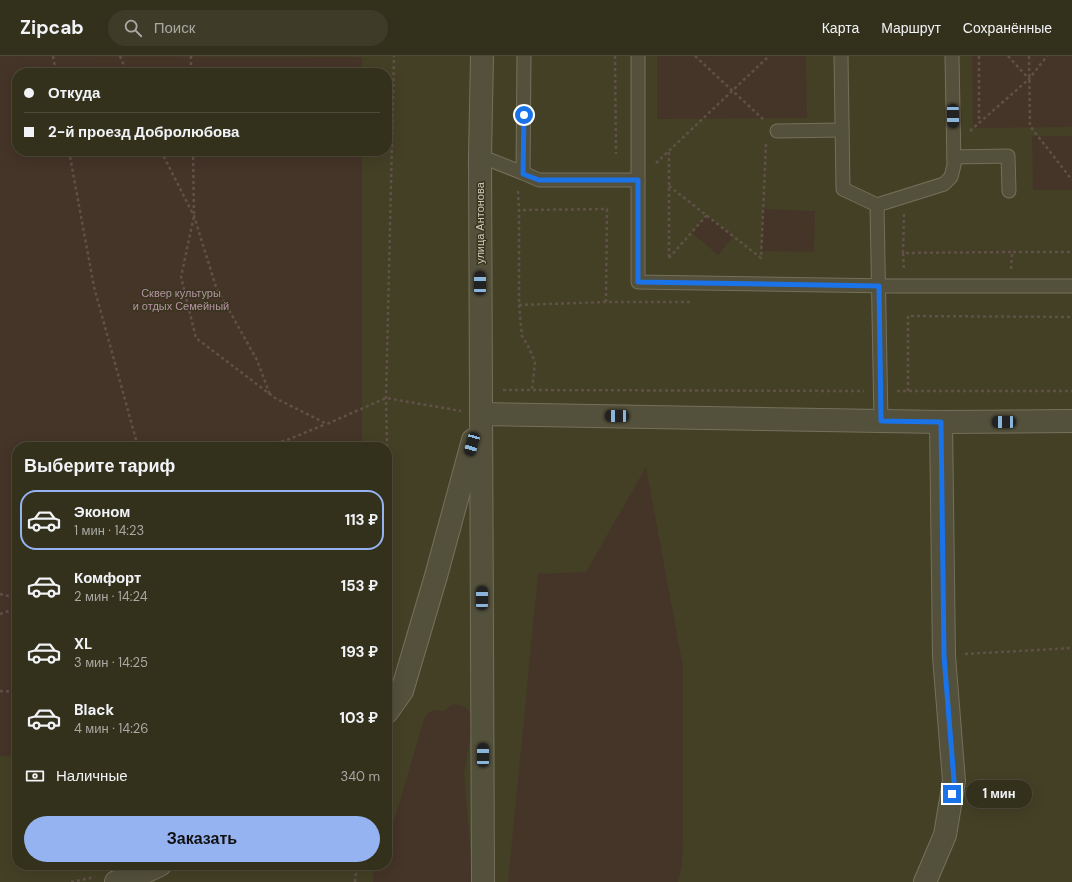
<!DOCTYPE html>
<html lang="ru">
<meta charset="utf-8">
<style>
body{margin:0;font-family:"DM Sans",sans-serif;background:#3e3c29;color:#f1f3f6;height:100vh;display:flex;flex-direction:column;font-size:15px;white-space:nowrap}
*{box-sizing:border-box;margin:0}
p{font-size:13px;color:#a9a9a3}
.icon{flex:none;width:22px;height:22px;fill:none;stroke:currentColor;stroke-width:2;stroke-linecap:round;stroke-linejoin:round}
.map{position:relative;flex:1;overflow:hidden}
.side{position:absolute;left:12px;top:386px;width:380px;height:428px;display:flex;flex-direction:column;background:#33301c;border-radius:16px;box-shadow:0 4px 16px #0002,0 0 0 1px #4e4b3b}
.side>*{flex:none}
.hud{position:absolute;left:12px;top:12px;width:380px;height:88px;border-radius:16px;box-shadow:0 4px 16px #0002,0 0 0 1px #4e4b3b;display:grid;align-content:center;height:88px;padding:0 12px;background:#33301c}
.end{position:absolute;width:18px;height:18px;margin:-9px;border:5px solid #1a73e8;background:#fff;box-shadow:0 0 0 2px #fff}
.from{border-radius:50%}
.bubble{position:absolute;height:28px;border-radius:14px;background:#33301c;box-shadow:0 4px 16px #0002,0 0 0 1px #4e4b3b;font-size:13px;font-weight:700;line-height:28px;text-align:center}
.car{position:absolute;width:12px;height:24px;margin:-12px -6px;border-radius:5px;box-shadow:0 0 3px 1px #0007;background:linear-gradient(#222 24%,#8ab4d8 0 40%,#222 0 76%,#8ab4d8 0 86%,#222 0)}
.hud b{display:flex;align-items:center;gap:14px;height:38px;font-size:15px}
.hud b+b{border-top:1px solid #4e4b3b}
.hud i{width:10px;height:10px;background:#f1f3f6}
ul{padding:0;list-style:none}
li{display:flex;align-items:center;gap:12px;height:60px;margin:0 8px 6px;padding:0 4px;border:2px solid transparent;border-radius:16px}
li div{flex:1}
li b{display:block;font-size:15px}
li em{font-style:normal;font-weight:700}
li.on{border-color:#95b2f1}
li>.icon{width:36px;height:36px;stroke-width:1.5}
h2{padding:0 12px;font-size:18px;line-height:48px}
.pay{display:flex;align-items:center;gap:10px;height:44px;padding:0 12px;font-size:15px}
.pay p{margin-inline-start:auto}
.button{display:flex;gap:8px;margin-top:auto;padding:8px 12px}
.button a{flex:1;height:46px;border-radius:24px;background:#95b2f1;color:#111;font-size:16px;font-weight:700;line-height:46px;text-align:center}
header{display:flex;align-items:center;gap:24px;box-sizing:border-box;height:56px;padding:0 20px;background:#33301c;border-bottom:1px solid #4e4b3b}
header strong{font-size:19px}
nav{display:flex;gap:22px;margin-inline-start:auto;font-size:14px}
.search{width:280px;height:36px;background:#3e3c29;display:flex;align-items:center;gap:10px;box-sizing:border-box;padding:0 14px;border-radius:22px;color:#a9a9a3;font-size:15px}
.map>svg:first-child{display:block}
.green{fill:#453428}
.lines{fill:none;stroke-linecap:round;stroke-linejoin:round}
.service-casing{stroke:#74705c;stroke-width:15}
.minor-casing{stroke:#74705c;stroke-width:24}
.path{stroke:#615047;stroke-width:2.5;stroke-dasharray:3 3;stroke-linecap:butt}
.service{stroke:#53503b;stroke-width:13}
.minor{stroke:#53503b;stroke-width:22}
.route{stroke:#1a73e8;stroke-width:5}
.labels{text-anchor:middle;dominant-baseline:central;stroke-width:3;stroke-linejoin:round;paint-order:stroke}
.street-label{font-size:11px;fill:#cdcbb8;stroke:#39351f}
.park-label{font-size:11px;fill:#b693a4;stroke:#39351f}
</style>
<header>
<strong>Zipcab</strong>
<div class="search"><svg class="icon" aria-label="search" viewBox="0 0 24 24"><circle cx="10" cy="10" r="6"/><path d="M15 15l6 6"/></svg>Поиск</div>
<nav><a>Карта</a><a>Маршрут</a><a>Сохранённые</a></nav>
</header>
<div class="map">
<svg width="1072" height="826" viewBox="0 0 1072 826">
<rect width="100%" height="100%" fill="#444026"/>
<!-- green -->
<g class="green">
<path d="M0,0l362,1v16h-345v78h345v296h-345v309h-17z"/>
<path d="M657,0h149l1,62 -150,1z"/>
<path d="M972,0h100v71l-99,1z"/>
<path d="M1032,80h40v54h-39z"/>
<path d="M763,153l52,2 -1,41 -52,-1z"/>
<path d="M707,159l26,22 -15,18 -26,-22z"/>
<path d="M646,411l37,200v162l-1,36 -4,17h-170l30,-308 48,-2z"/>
<path d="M453,648l11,2 10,10 -10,58 9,108h-100l1,-17h13v-38l8,-9 29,-99 5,-7 7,-2 8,1z"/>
</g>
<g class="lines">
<defs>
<g id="service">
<path d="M638,0v226l255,4h179"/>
<path d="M841,0l2,133 34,16 67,-21 7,-7 3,-12 -2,-109"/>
<path d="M777,75l65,-1"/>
<path d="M480,100l43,17 1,-117"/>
<path d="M954,101l54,-1 1,35"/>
<path d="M523,117l16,7h99"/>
<path d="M877,149l4,216"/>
</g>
<g id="minor">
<path d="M482,0l-2,100 3,726"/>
<path d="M481,358l460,8 131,-1"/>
<path d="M387,656l15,-21 34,-115 37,-136"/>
<path d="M116,826l14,-3 30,-14"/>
<path d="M925,826l20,-47 9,-54 -10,-125 -3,-234"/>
</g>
</defs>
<!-- service casing -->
<use href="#service" class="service-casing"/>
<!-- minor casing -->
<use href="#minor" class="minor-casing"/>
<!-- path -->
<g class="path">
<path d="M53,0l3,17"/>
<path d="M120,0l7,17"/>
<path d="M191,0v17"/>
<path d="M615,0l1,98"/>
<path d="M695,0l69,64"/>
<path d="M979,0v67"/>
<path d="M1008,0l21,23 18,-23"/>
<path d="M1029,0l1,70 42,54"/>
<path d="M970,75l59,-52"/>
<path d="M69,95l25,136 44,160"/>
<path d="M161,95l33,65 22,71 41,73 13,35"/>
<path d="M193,95l1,65 -13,61 15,61 79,60 52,26 59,-26 75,13"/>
<path d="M669,96v106"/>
<path d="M656,107l113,-107"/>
<path d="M669,130l92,72 5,-114"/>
<path d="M518,135l1,19"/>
<path d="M904,158l-1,39 109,-1"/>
<path d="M903,197l1,16"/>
<path d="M669,202l38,-43"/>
<path d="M1011,213l1,-17h60"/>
<path d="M606,246l-87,3v-95l88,-1 -1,93h85"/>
<path d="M519,249l3,31 6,10 7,16 -3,28"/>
<path d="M503,334l361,1"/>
<path d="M897,335h175"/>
<path d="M908,335v-75l164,1"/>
<path d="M258,391l29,-7 39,-16"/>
<path d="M387,391l-1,-49 8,-342"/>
<path d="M387,411l3,162 -3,22"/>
<path d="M0,538l17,4"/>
<path d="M0,558l17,-6"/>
<path d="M965,598l107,-6"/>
<path d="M0,635l17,1"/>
<path d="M71,826l24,-5"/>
<path d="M355,826l2,-17"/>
</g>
<!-- service -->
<use href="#service" class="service"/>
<!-- minor -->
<use href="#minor" class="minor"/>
</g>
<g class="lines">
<!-- route -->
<path class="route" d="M524,59l-1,59 16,6h99v102l241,4 2,135 60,1 3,234 10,125 -2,13"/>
</g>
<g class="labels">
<!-- street labels -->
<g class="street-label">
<text transform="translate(480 167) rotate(-90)">улица Антонова</text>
</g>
<!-- park labels -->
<g class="park-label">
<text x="181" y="237">Сквер культуры<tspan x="181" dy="13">и отдых Семейный</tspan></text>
</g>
</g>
</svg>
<i class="end from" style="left:524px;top:59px"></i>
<i class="end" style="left:952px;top:738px"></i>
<div class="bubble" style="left:966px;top:724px;width:66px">1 мин</div>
<i class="car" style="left:953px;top:60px;rotate:179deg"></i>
<i class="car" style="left:480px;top:227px;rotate:0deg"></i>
<i class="car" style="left:617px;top:360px;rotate:271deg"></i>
<i class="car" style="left:1004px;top:366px;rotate:270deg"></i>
<i class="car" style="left:472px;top:388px;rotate:196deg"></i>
<i class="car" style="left:482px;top:542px;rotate:0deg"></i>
<i class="car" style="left:483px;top:699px;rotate:0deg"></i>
<div class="hud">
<b><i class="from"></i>Откуда</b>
<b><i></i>2-й проезд Добролюбова</b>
</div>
<section class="side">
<h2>Выберите тариф</h2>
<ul>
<li class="on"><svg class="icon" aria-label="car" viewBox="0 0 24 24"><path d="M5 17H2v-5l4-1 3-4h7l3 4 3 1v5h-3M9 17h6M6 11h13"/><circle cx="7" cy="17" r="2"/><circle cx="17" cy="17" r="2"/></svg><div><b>Эконом</b><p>1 мин · 14:23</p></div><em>113 ₽</em></li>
<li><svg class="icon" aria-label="car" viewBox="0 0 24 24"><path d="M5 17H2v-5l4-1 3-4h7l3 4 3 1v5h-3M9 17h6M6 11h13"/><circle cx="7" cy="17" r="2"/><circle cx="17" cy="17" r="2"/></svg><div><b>Комфорт</b><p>2 мин · 14:24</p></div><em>153 ₽</em></li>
<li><svg class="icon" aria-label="car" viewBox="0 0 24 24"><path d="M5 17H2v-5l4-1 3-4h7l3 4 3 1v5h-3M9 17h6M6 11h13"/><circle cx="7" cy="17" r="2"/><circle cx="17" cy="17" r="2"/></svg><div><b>XL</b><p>3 мин · 14:25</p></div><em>193 ₽</em></li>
<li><svg class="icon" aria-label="car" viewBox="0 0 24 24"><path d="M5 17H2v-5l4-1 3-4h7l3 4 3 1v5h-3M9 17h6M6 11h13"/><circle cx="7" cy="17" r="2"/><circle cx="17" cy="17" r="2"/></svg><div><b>Black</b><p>4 мин · 14:26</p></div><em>103 ₽</em></li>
</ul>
<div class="pay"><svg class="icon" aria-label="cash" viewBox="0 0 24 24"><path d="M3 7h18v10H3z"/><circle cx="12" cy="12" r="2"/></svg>Наличные<p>340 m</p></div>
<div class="button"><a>Заказать</a></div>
</section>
</div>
